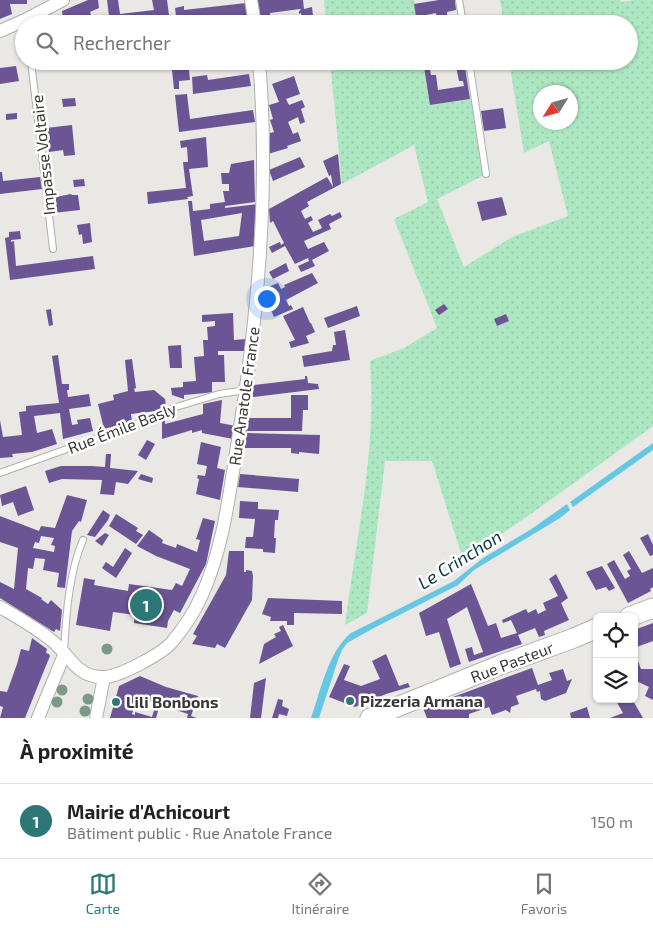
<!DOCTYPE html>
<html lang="fr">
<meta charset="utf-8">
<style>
body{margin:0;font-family:"Exo 2",sans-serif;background:#f6f6f6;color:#222}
.controls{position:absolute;right:15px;bottom:15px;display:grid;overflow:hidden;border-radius:8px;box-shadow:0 1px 4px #0004}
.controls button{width:45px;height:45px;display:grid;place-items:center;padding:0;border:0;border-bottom:1px solid #e0e0e0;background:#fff;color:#222;font:25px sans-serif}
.compass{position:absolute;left:533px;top:85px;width:45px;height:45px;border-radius:50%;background:#fff;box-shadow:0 1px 4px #0004;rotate:233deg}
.you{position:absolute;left:266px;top:298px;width:18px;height:18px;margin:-12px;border:4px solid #fff;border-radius:50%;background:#1a73e8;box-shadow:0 0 0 8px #1a73e833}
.badge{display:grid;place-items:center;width:32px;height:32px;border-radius:50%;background:#2d7777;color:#fff;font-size:16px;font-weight:700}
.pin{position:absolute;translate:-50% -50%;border:2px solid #fff;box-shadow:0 1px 5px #0006}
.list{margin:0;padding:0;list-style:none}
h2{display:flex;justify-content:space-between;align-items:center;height:65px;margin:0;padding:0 20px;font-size:21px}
h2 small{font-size:16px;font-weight:400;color:#767676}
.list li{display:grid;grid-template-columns:32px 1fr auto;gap:15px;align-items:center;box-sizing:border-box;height:75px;padding:0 20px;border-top:1px solid #e0e0e0}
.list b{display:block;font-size:19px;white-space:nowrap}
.list p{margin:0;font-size:16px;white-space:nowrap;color:#767676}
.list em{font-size:16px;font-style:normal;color:#767676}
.icon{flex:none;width:28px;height:28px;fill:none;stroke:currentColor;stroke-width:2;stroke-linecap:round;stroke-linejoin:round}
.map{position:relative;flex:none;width:653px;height:718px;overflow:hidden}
.search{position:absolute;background:#fff;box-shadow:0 1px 4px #0004;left:15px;right:15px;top:15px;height:55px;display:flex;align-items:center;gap:12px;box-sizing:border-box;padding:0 18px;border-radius:28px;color:#767676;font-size:19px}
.sheet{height:140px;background:#fff}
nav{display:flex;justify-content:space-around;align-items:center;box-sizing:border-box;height:70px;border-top:1px solid #e0e0e0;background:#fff;font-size:14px;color:#767676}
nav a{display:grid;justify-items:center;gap:2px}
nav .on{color:#2d7777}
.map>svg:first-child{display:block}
.grass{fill:url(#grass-dots);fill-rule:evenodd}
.water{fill:#65c7e4}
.building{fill:#6b5594;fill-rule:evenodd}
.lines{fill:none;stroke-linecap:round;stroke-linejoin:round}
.lane-casing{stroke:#b0afab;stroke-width:8}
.street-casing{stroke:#b0afab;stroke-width:14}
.secondary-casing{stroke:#b0afab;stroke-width:21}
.lane{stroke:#fff;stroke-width:6}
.street{stroke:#fff;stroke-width:12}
.secondary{stroke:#fff;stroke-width:19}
.tree{fill:#7b9986}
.poi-dot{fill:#2d7777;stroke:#fff;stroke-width:2}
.labels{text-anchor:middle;stroke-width:5;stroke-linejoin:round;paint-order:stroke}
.street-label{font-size:16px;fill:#383836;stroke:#fff}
.poi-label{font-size:16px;font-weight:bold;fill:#383836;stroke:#fff;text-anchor:start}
.water-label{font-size:18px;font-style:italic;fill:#083743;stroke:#fff}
</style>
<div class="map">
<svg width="653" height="718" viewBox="0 0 653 718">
<defs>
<pattern id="grass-dots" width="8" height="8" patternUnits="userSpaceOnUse" patternTransform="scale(1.25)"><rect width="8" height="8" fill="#ade7c2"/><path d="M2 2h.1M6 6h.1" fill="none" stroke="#96c7a7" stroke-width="1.8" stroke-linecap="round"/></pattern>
</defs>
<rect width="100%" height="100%" fill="#e9e8e4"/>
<g class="grass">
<polygon points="324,0 414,0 417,24 326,24"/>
<path d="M500 0H620L621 2 634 0H653V426L528 516 463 560 432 461H385L367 613 345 625C356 537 377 450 370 361L404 348 437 328 394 219 428 202 414 145 342 184 330 61H423L430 105 474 99 486 174 437 199 464 267 512 237 568 216 549 141 524 153 509 61H629V24H504ZM540 92H570V122H540Z"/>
</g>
<g class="water">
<polygon points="653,443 653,450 573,507 570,502"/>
<path d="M567 504 570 510 560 518 474 570 458 585 372 629 347 643 342 650 338 660 319 718H311C321 690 328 652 351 633L454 581 483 558 530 530Z"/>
</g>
<g class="building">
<polygon points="0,0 27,0 27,4 10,4 12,14 0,19"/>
<polygon points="88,0 98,0 99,8 90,12 91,15 85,17 84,15 74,19 74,24 64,24 62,11"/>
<polygon points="107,0 118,0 120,14 154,10 152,0 167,0 169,15 165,15 166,21 145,24 110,24"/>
<polygon points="257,0 303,0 304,9 312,7 314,24 303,24 301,13 299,14 299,11 301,10 300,9 270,13 271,24 260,24"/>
<polygon points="439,0 455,0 456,10 447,12 447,17 437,19 436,13 416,17 414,4"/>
<polygon points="246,3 250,24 234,24 233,19 199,24 177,24 175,8 184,6 184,10"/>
<polygon points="23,44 24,58 20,59 17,46"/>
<polygon points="36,61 61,61 61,62 36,66"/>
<polygon points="171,61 188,61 190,80 179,81 179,89 174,89"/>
<polygon points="423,61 434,61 429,63 431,75 436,75 438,90 464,86 463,81 459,81 456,66 440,69 439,61 464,61 470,99 430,105"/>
<polygon points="16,66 19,81 0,84 0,68"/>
<polygon points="249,74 251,86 193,94 192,77 207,75 208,80"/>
<polygon points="294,76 300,94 286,99 289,105 302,100 305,107 301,109 305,122 300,124 298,117 288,122 293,134 298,132 301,141 287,146 288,148 268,154 270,133 274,132 270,120 273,119 269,105 279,102 272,84"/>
<polygon points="187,94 190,119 253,110 255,122 179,132 175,95"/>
<polygon points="75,98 76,106 63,107 62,99"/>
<polygon points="503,108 506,128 484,131 481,111"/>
<polygon points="17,113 17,119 6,120 6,114"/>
<polygon points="72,125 75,155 64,156 63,150 49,152 46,128"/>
<polygon points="206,137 208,167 189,169 193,196 187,197 188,199 148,204 147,192 186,188 183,162 188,162 187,147 181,148 180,141"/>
<polygon points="338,154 341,184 307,202 309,206 301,211 305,219 311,216 313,220 308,223 313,232 322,228 318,220 330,214 332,216 340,212 342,217 329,224 331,229 304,241 308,249 324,242 329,251 312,260 315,266 301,272 298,266 309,261 308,258 295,264 285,246 272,253 269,247 280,242 281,245 284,243 273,221 270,223 269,209 327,177 333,187 331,175 329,176 323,161"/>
<polygon points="300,157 305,167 273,181 269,170"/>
<path d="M254 160 255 202 225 206V208L257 204 254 232 255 246 194 256 188 201H192L193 211 210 209V204L225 202 223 191H229V184H222L221 173H229L231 164ZM242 213 239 236 204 241 201 220Z"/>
<polygon points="0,172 2,172 3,181 40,177 42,189 0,194"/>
<polygon points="84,179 85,186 74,187 73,180"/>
<polygon points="71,194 72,195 78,195 80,210 53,213 51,198"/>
<polygon points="502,197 507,215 482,221 477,202"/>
<polygon points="90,223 92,242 83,244 82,234 79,235 77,225"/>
<polygon points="20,231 21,239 11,240 11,242 14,241 16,266 93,256 95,269 10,280 5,238 9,237 9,232"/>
<polygon points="286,263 289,271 273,279 269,272"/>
<polygon points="312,273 318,283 286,300 289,306 291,305 293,309 274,317 269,305 272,304 268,295 271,293 268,287 278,283 281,289 285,287 284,285"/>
<polygon points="444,304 448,309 439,315 435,310"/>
<polygon points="357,306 360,316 328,328 324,318"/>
<polygon points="303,307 310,323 311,323 315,332 306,336 309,343 291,348 289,342 295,340 283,316"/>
<polygon points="51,309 53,325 49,326 46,310"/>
<polygon points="233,313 234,340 246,339 245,351 218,351 218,355 224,355 225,382 212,382 212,392 206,393 184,395 184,399 172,395 171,388 183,387 183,382 196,381 194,357 204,356 203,340 208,340 207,327 215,326 215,321 202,322 202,315"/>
<polygon points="506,314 509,321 497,326 494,319"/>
<polygon points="345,330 350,360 304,367 302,356 332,351 333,345 336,345 334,332"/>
<polygon points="181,345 182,368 170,368 168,346"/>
<polygon points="58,355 62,384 69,384 69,390 67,390 68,397 89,394 91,406 69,409 72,425 78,424 77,420 90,418 93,431 63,439 60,413 34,416 37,433 52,429 57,444 32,452 12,454 13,457 0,458 0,420 3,437 22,435 19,412 26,411 26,406 59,403 52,356"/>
<polygon points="132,359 136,388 134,389 135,392 154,390 165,399 166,406 156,411 131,414 132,422 104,429 98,404 114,400 113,395 128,391 125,360"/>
<polygon points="305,376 307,376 308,383 318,384 319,389 253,397 253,385 305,379"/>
<polygon points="291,395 308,395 308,410 303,410 302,431 246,431 248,418 291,418"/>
<polygon points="222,400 220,423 236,426 233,439 202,433 202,430 192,433 192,430 162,439 162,421 165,420 165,424 203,414 203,404"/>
<polygon points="246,433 320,435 319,454 299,452 299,454 291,453 291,448 244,448"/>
<polygon points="147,440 155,444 146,460 138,455"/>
<polygon points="201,442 221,447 217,468 225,470 220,500 196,494 199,479 197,478 198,475 205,476 207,466 197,464"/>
<polygon points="106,454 111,454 110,468 138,471 128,484 116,482 114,495 100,494 102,480 62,479 49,483 45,471 61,466 91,466 105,467"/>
<polygon points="141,474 153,478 152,483 138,479"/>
<polygon points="240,474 299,479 298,492 238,487"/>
<polygon points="26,486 34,510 18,516 13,502 2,506 0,495"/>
<path d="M67 495 87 500 81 522 79 521 72 531 65 588 57 587 59 573 43 570 45 559 35 558 33 569 28 568 26 589 42 598 41 599 48 604 51 600 62 610 60 631 56 629 54 632 0 598V582L14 589 18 548 0 542V516L39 531 41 526 55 528ZM41 536 54 538 51 545 55 546 54 552 33 548 35 542 39 543Z"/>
<polygon points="240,501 258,502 258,509 279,510 278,520 275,520 274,538 276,538 275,553 263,552 263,549 245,548 246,537 253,537 255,519 239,518"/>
<polygon points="103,510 110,515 108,520 95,537 87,535"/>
<polygon points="116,514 138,528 136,531 143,535 136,544 109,526"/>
<polygon points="203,518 215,521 206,564 180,613 174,610 168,621 167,628 134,623 135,615 113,612 110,631 76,625 84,578 95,580 94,585 128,591 129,584 172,590 176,583 182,586 190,569 156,556 137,546 149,530 163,540 162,543 176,548 177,544 197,552 200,540 196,539"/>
<polygon points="105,533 109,535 102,546 95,541"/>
<polygon points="648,534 653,545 653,555 650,556 640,538"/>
<polygon points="125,548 132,553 116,578 102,568 106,562 113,567"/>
<polygon points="229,551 244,551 244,572 246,572 246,570 252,571 253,576 252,600 225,648 217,644 215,648 192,644 197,636 193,634 226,575"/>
<polygon points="629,551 642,573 653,568 653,587 650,589 651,591 628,603 607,564 614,560 625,579 630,576 627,571 631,569 623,555"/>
<polygon points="602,566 615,588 609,591 606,587 596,590 586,572"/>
<polygon points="556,574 568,598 561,603 569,620 544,631 545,635 539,637 535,628 518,635 522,644 469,662 465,649 472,647 474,655 483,652 467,607 447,619 461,664 450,668 439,632 426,636 419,613 471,584 488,626 496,623 501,638 517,633 511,620 503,623 502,620 526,609 528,613 536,609 538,614 546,610 543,603 558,596 549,579"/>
<polygon points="268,598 342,601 342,614 294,613 294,625 287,625 287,621 270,621 271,617 262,614"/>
<polygon points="653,623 653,641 634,648 634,630"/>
<polygon points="283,625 293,646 259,664 264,644 276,637 274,634 281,631 279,627"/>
<polygon points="32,638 47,649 46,653 49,654 50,656 45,668 25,718 0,718 3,707 0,706 0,691 7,692 17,664 21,649 29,651"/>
<polygon points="634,651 641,669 653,669 653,700 645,696 649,687 634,680"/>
<polygon points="386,654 399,686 408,683 410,687 386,694 355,707 329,697 344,664 350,666 344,680 361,686 380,679 372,661"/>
<polygon points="532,668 538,685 552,680 549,673 563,669 567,681 572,679 566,693 545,701 541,699 540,691 537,692 536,689 516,696 519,704 511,707 510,713 506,710 492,715 489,707 469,714 469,718 427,718 423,708"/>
<polygon points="140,676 166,687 198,696 191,716 197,718 187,718 188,714 137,697 132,714 135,715 135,712 152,717 155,707 158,711 156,718 110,718 119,686"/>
<polygon points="266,678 261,718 250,718 254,683"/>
<polygon points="278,699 283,700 282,706 289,709 287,716 279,714 278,718 272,718"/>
<polygon points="615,699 632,699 643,718 610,718 623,713"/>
<polygon points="587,707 590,718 571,718 570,713"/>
</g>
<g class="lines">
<g class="lane-casing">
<g id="lane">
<polyline points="459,0 463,24"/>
<polyline points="31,61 53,249"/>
<polyline points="469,61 486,174"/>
<polyline points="0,473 134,425 176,407 219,394 246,390"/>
<path d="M64 651C66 616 69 572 83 540"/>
</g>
</g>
<g class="street-casing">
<g id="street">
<polyline points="251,0 255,24"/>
<polyline points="0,31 25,20 63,0"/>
<path d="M0 607C17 617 35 627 51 640 69 653 76 679 105 677 120 676 162 654 172 642 183 629 195 611 202 595 223 548 229 497 237 446 258 320 270 189 259 61"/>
<polyline points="38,718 64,655"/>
<polyline points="96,718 104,677"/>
</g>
</g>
<g class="secondary-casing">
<g id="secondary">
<polyline points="629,617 653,608"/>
<polyline points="370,718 500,665 574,638 597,628"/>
</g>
</g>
<use href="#lane" class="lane"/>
<use href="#street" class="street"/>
<use href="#secondary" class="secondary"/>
</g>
<g class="tree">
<circle cx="107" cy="649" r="5.5"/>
<circle cx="62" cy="690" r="5.5"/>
<circle cx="88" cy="699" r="5.5"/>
<circle cx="57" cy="702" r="5.5"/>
<circle cx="85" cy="711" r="5.5"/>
</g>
<g class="poi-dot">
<circle cx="350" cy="701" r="5"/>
<circle cx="116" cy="702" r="5"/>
</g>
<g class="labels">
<g class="street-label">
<text transform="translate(43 155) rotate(-96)" y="6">Impasse Voltaire</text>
<text transform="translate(244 396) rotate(-82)" y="6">Rue Anatole France</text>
<text transform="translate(122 428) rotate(-21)" y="6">Rue Émile Basly</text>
<text transform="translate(512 662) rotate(-21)" y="6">Rue Pasteur</text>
</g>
<g class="poi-label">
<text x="360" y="707">Pizzeria Armana</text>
<text x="126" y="708">Lili Bonbons</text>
</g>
<g class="water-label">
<text transform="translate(460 560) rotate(-32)" y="6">Le Crinchon</text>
</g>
</g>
</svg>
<div class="controls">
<button><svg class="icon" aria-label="locate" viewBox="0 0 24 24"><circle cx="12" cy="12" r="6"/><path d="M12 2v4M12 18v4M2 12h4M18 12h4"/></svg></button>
<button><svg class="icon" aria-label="layers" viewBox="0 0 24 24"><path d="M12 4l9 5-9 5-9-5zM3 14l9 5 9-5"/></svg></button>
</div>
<svg class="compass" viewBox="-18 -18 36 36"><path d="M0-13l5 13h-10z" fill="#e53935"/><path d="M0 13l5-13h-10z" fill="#767676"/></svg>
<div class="you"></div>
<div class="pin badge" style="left:146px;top:605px">1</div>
<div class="search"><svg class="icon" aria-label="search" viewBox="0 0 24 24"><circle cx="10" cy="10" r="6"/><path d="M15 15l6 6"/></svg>Rechercher</div>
</div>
<section class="sheet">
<h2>À proximité<small></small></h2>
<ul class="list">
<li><span class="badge">1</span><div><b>Mairie d'Achicourt</b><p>Bâtiment public · Rue Anatole France</p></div><em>150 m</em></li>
</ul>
</section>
<nav>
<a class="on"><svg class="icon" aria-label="map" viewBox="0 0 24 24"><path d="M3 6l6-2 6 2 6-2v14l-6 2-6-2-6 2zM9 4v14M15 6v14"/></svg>Carte</a>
<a><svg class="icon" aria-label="directions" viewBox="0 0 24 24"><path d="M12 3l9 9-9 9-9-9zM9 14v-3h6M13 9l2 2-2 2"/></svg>Itinéraire</a>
<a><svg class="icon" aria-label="saved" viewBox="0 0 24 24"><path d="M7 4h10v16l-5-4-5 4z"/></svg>Favoris</a>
</nav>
